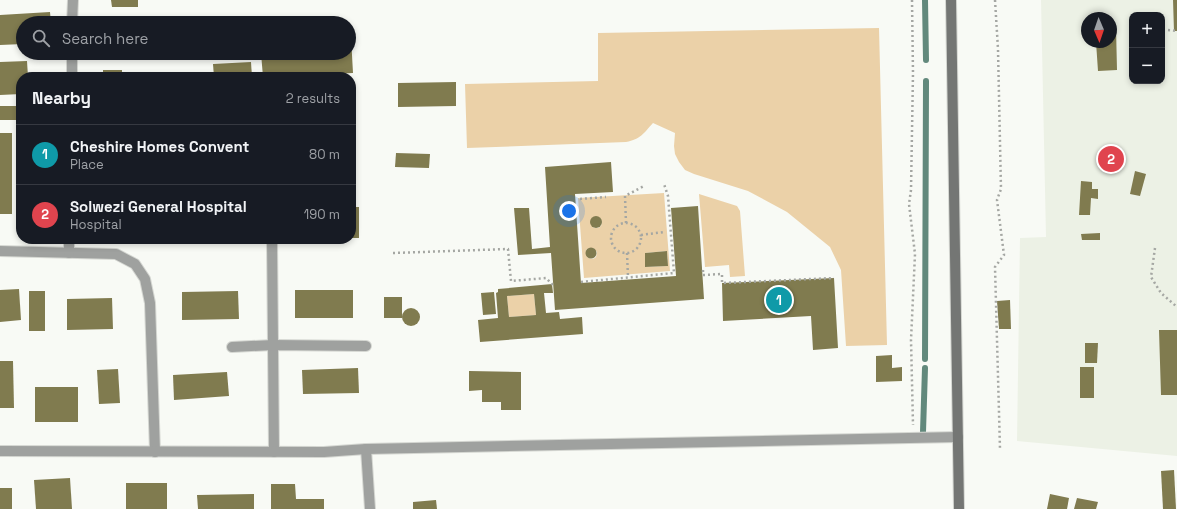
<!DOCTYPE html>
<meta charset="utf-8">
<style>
body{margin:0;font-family:"Space Grotesk",sans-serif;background:#20242c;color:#f1f3f6}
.controls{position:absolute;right:12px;top:12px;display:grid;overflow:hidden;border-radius:8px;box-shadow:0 2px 6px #0003}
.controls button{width:36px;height:36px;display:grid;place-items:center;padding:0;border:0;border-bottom:1px solid #363941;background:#171b24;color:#f1f3f6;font:20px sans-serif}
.compass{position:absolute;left:1081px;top:12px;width:36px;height:36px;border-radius:50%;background:#171b24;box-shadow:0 2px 6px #0003;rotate:178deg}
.you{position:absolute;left:569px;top:211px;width:14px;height:14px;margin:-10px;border:3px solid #fff;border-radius:50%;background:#1a73e8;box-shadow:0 0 0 6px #1a73e833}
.badge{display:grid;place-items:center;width:26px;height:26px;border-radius:50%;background:#d291aa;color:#fff;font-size:13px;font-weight:700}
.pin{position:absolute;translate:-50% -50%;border:2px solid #fff;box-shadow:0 1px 4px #0006}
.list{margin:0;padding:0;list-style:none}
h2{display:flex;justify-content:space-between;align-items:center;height:52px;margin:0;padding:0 16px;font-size:17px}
h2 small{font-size:13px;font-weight:400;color:#9ea1a6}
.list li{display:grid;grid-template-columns:26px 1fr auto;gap:12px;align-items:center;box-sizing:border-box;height:60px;padding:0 16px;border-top:1px solid #363941}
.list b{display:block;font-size:15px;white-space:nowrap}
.list p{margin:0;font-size:13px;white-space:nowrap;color:#9ea1a6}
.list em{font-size:13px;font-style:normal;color:#9ea1a6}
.icon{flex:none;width:22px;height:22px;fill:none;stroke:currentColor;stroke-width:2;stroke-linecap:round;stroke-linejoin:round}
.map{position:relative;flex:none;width:1177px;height:509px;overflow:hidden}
.search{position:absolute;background:#171b24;box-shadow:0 2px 6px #0003;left:16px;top:16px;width:340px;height:44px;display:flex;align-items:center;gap:10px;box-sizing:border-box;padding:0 14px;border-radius:22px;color:#9ea1a6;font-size:15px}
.panel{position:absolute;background:#171b24;box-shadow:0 2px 6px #0003;left:16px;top:72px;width:340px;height:172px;border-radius:16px}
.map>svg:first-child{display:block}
.built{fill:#ecf1e5;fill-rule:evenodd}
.green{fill:#ebd1a8;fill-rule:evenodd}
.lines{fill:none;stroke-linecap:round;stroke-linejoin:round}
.stream{stroke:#62897c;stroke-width:6}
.building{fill:#807b4f;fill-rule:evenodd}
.minor-casing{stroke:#d5d7d2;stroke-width:12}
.secondary-casing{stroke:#d5d7d2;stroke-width:12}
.path{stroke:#a5a7a3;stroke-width:2.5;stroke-dasharray:2 3;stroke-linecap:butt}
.minor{stroke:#9fa19f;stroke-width:10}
.secondary{stroke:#747674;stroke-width:10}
</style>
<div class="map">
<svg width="1177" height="509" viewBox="0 0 1177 509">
<rect width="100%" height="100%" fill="#f8faf5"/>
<path class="built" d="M1041 0H1177V456L1017 441 1020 238 1046 237ZM1132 15H1162V81H1132ZM1087 18H1111V42H1087Z"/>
<g class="green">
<path d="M879 28 887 345 846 346 841 270 830 247 787 212 748 191 694 174 685 170 679 162 675 154 674 146 675 133 653 123C643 134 641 139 626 142L467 148 465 84 598 81V33Z"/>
<path d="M664 193 670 271 584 278 578 198ZM595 217 600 218 602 222 601 226 598 228H594L591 224 592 219ZM589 248H593L597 252 596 257 593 259 588 258 586 254V250ZM667 251 668 266 646 267 645 253Z"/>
<polygon points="699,194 737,206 740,211 745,276 730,277 729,265 705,267"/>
<polygon points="534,294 536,315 509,317 507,296"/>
</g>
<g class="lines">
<g class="stream">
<polyline points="925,0 926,60"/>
<polyline points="925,359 926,81"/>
<polyline points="923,432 925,368"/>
</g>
</g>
<g class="building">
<polygon points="111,0 138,0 138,7 112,7"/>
<polygon points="1173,0 1177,0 1177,31 1174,31"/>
<polygon points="50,12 51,23 23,23 23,44 0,45 0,15"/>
<polygon points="1111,27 1116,27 1117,70 1098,71 1096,42 1111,42"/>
<polygon points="349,37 351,37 353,73 263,77 261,53 349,53"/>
<polygon points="27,61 28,77 21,77 21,94 0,95 0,62"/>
<polygon points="251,62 252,77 214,77 213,64"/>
<rect x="103" y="70" width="19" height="7"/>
<polygon points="456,82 456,106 398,107 398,83"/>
<rect x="0" y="106" width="21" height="14"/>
<rect x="0" y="133" width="12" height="81"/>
<polygon points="396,153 430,154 429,168 395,167"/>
<polygon points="611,162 613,192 575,194 581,283 676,276 671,208 698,206 704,299 555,310 551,253 518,255 514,208 529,208 532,249 550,247 545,167"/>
<polygon points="1135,171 1146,174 1140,196 1130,194"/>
<polygon points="1081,181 1092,182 1092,189 1098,189 1098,199 1091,198 1090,215 1079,215"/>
<rect x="351" y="207" width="8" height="31"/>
<circle cx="596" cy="222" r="6"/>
<polygon points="1100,233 1100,240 1082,240 1081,234"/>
<circle cx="591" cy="253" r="5.5"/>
<polygon points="667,251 668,266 645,267 645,253"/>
<polygon points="834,278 838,348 813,350 811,316 723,321 722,283"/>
<path d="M552 284 553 293H544L546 313 559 312 560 319 582 317 583 334 480 342 478 320 498 318 496 293 498 292V289ZM534 294 536 315 509 317 507 296Z"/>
<polygon points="19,289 21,320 0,322 0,290"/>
<rect x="295" y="290" width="58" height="28"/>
<rect x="29" y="291" width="16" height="40"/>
<polygon points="238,291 239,319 182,320 182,292"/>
<polygon points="494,292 496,314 483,315 481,293"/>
<rect x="384" y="297" width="18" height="21"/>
<polygon points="112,298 113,329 67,330 67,299"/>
<polygon points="1010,300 1011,329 999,329 997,301"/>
<circle cx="411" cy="317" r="9"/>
<polygon points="1159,330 1177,330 1177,395 1161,395"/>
<polygon points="1085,343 1098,343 1097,363 1085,363"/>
<polygon points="892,355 892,368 902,367 902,381 876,382 876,356"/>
<polygon points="0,361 13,361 14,408 0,408"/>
<rect x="1080" y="367" width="14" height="31"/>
<polygon points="358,368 359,393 303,394 302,370"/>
<polygon points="118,369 120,403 99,404 97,370"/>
<polygon points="469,371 521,372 521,410 501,410 501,402 482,402 482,390 469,391"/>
<polygon points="227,372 229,396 174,400 173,375"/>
<rect x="35" y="387" width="43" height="35"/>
<polygon points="1174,470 1176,509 1163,509 1161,471"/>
<polygon points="70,478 72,509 36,509 34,480"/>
<rect x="126" y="483" width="41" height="26"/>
<polygon points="271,484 295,484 296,499 324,499 324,509 271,509"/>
<rect x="0" y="488" width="12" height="21"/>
<polygon points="254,494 254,509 198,509 197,495"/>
<polygon points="1050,494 1069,498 1067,509 1047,509"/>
<polygon points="1077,498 1098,502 1096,509 1074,509"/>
<polygon points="436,500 437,509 413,509 413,502"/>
</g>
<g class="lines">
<g class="minor-casing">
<g id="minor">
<polyline points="72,23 73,0"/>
<polyline points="72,77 72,53"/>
<polyline points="272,239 274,452"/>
<polyline points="0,251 116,254 135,264 145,279 150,303 155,452"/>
<polyline points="69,253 69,239"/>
<polyline points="232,347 273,345 366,346"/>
<polyline points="366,449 370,509"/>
<polyline points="0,451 324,452 366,449 958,437"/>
</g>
</g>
<g class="secondary-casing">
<polyline id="secondary" points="951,0 959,509"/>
</g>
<g class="path">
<polyline points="912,0 913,73 911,190 909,204 915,254 911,340 913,425"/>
<polyline points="995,0 998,49 1001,189 997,200 1004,255 995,267 1000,449"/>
<polyline points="1168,30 1177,31"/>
<polyline points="580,199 606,197"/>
<circle cx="626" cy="238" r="15"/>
<polyline points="626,223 625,196 644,186"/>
<polyline points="641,235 664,232"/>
<polyline points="1155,248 1151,277 1161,293 1177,307"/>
<polyline points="393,253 508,249 511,281 546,278 553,285"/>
<polyline points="627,253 628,277"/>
<polyline points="703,270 703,275 722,274 722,283 834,278"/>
<polyline points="581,282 674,273 668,196 664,184"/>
</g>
<use href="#minor" class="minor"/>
<use href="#secondary" class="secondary"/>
</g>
</svg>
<div class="controls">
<button>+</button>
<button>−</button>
</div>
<svg class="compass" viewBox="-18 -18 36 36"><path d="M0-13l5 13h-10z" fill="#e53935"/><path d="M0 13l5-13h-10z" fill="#9ea1a6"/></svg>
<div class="you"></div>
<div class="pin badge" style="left:779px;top:300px;background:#0f9aa8">1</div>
<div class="pin badge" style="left:1111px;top:159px;background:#e0444e">2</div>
<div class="search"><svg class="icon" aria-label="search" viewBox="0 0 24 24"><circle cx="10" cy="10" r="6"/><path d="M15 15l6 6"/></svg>Search here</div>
<section class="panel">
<h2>Nearby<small>2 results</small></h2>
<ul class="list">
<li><span class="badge" style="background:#0f9aa8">1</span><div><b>Cheshire Homes Convent</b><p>Place</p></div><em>80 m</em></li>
<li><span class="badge" style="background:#e0444e">2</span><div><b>Solwezi General Hospital</b><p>Hospital</p></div><em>190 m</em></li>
</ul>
</section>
</div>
